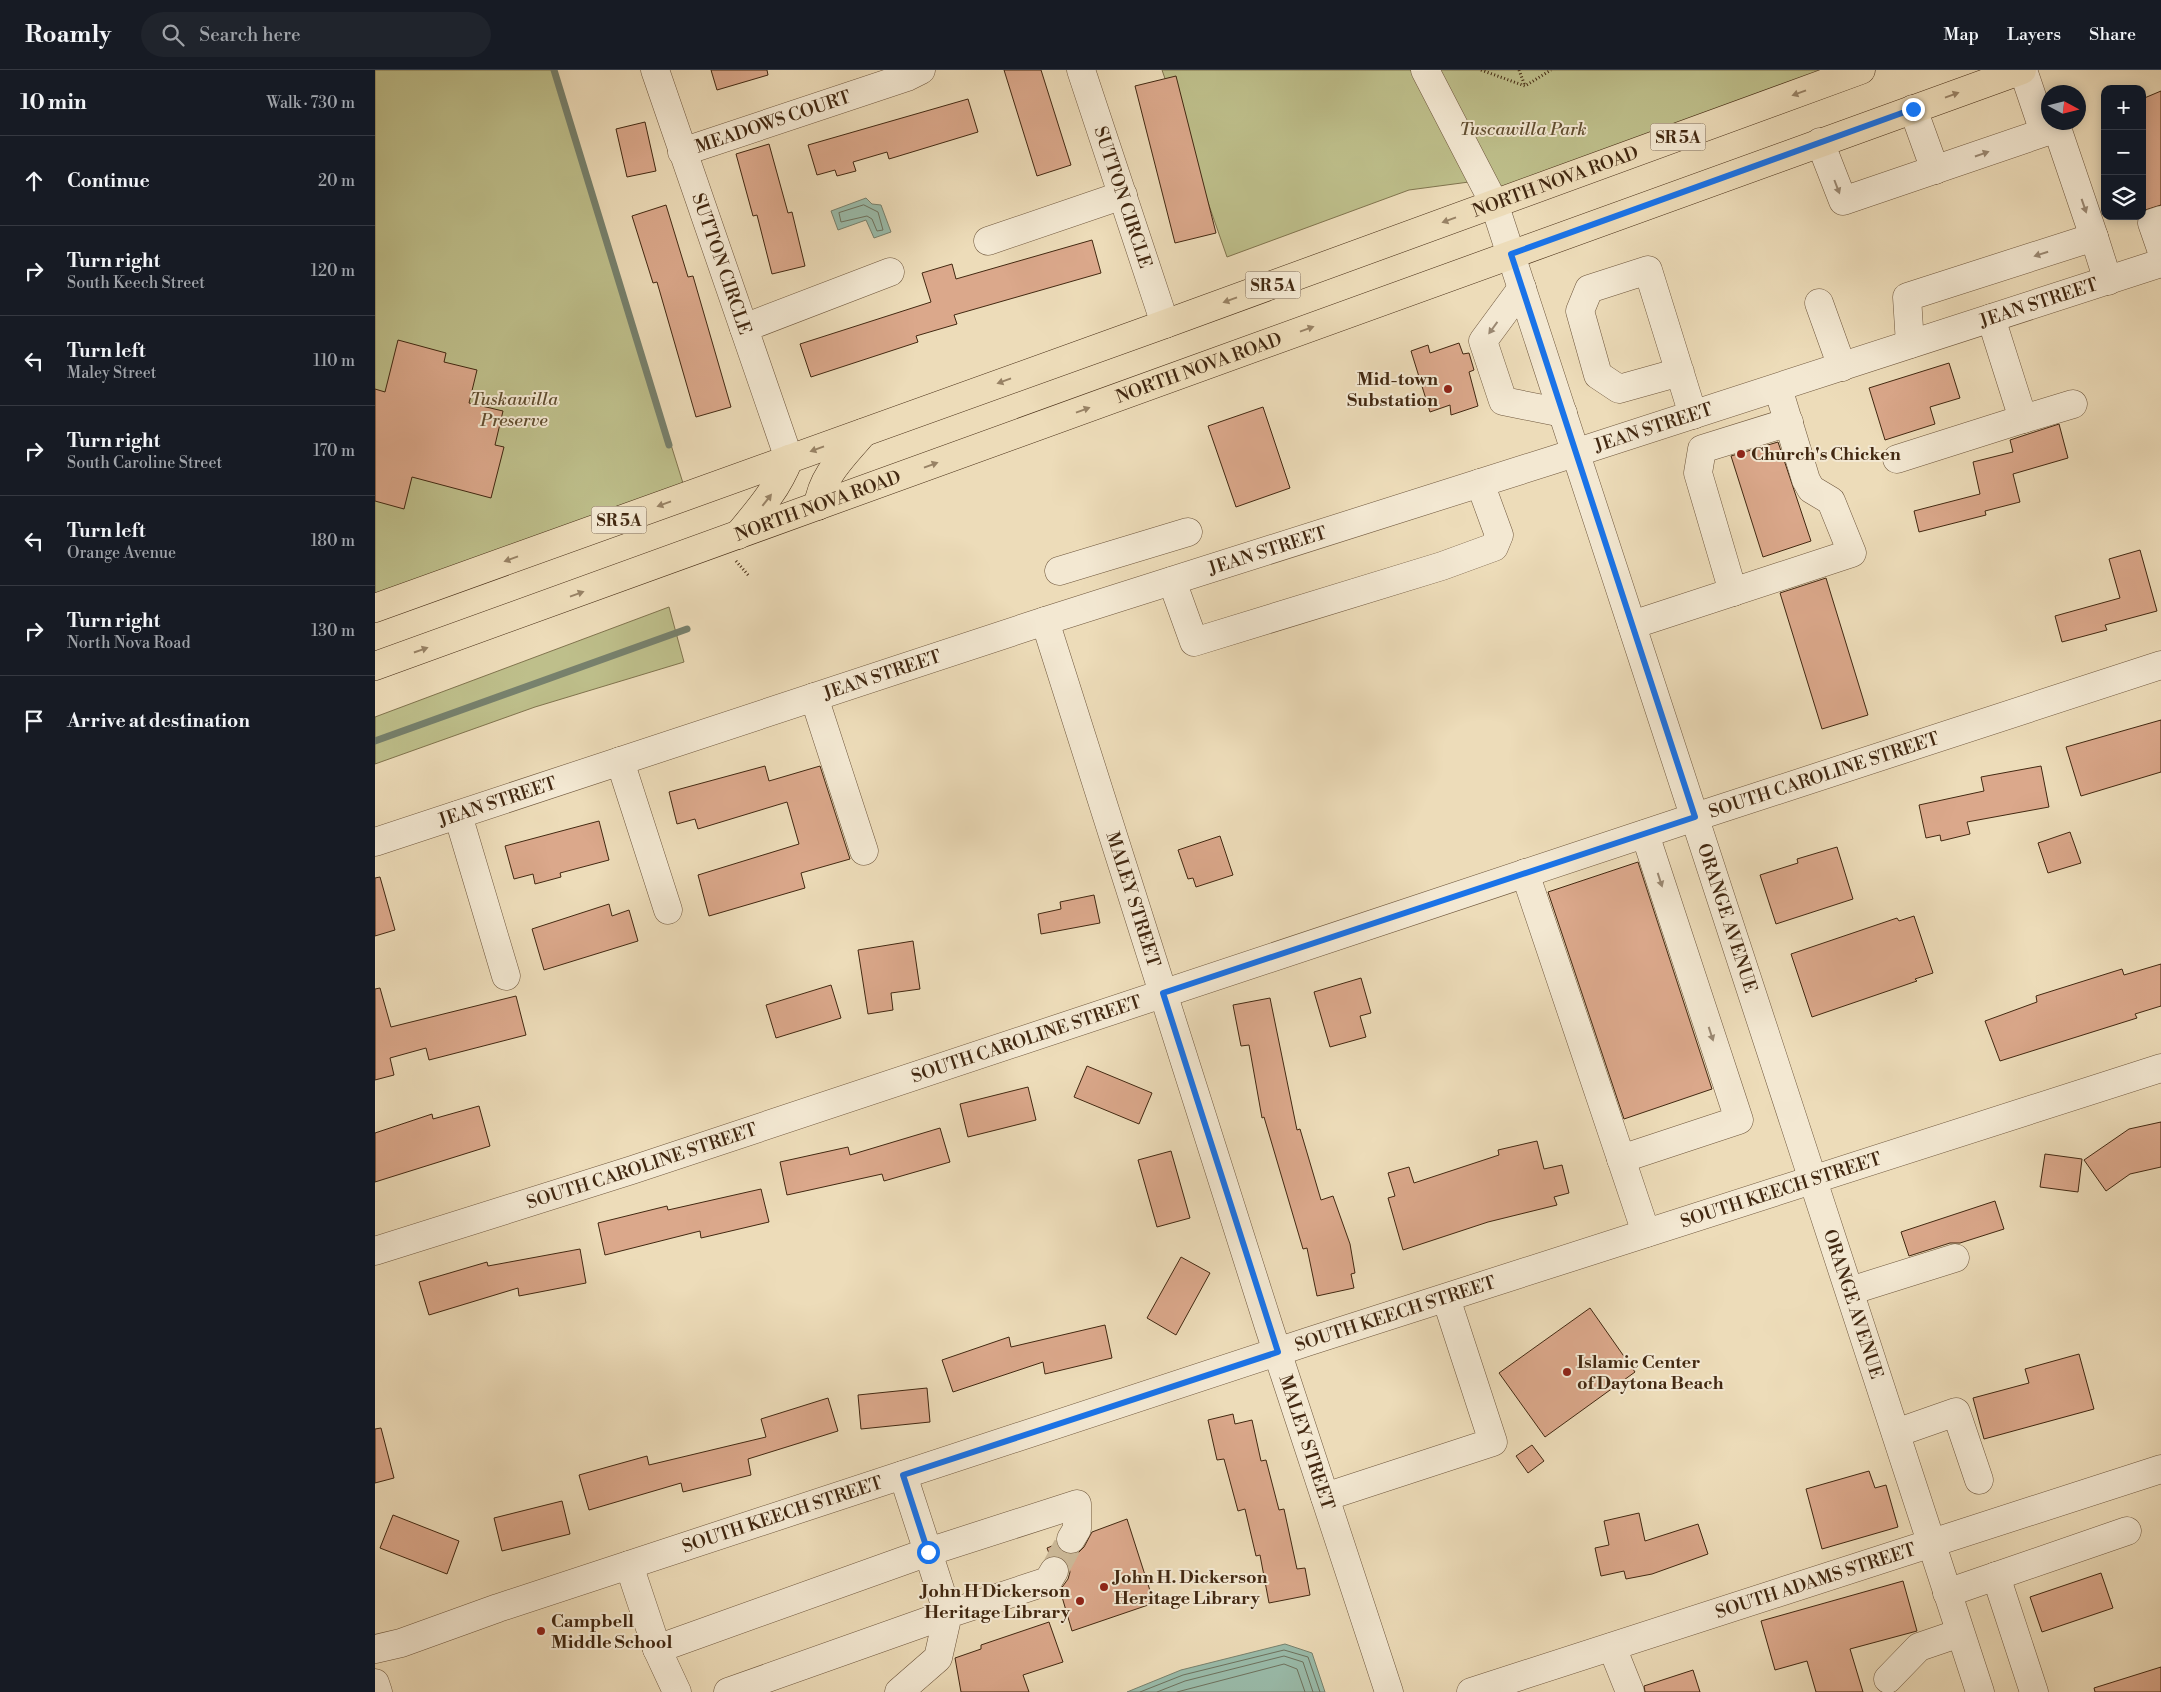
<!DOCTYPE html>
<meta charset="utf-8">
<style>
body{margin:0;font-family:"Libre Bodoni",serif;background:#20242c;color:#f1f3f6}
.controls{position:absolute;right:15px;top:15px;display:grid;overflow:hidden;border-radius:10px;box-shadow:0 2px 12px #0003}
.controls button{width:45px;height:45px;display:grid;place-items:center;padding:0;border:0;border-bottom:1px solid #363941;background:#171b24;color:#f1f3f6;font:25px sans-serif}
.compass{position:absolute;left:1666px;top:15px;width:45px;height:45px;border-radius:50%;background:#171b24;box-shadow:0 2px 12px #0003;rotate:97deg}
.stop{position:absolute;width:15px;height:15px;margin:-11px;border:4px solid #1a73e8;border-radius:50%;background:#fff}
.stop.end{background:#1a73e8;border-color:#fff;box-shadow:0 1px 5px #0008}
.list{margin:0;padding:0;list-style:none}
h2{display:flex;justify-content:space-between;align-items:center;height:65px;margin:0;padding:0 20px;font-size:21px}
h2 small{font-size:16px;font-weight:400;color:#9ea1a6}
.list li{display:grid;grid-template-columns:32px 1fr auto;gap:15px;align-items:center;box-sizing:border-box;height:90px;padding:0 20px;border-top:1px solid #363941}
.list b{display:block;font-size:19px;white-space:nowrap}
.list p{margin:0;font-size:16px;white-space:nowrap;color:#9ea1a6}
.list em{font-size:16px;font-style:normal;color:#9ea1a6}
.icon{flex:none;width:28px;height:28px;fill:none;stroke:currentColor;stroke-width:2;stroke-linecap:round;stroke-linejoin:round}
.map{position:relative;flex:none;width:1786px;height:1622px;overflow:hidden}
header{display:flex;align-items:center;gap:30px;box-sizing:border-box;height:70px;padding:0 25px;background:#171b24;border-bottom:1px solid #363941}
header strong{font-size:24px}
nav{display:flex;gap:28px;margin-inline-start:auto;font-size:18px}
.search{width:350px;height:45px;background:#20242c;display:flex;align-items:center;gap:12px;box-sizing:border-box;padding:0 18px;border-radius:28px;color:#9ea1a6;font-size:19px}
main{display:flex}
aside{flex:1;background:#171b24}
.map>svg:first-child{display:block}
.green{fill:#bebf8b;stroke:#80744e}
.water{fill:#9abcab;stroke:#77816d}
.lines{fill:none;stroke-linecap:round;stroke-linejoin:round}
.shore{stroke:#6e725e;stroke-width:1}
.stream{stroke:#77816d;stroke-width:7}
.building{fill:#dba88b;stroke:#422811}
.minor-tunnel{stroke:#cbb897;stroke-width:28;stroke-dasharray:28 14;stroke-linecap:butt}
.minor-casing{stroke:#6d553b;stroke-width:29}
.major-casing{stroke:#422811;stroke-width:29}
.path{stroke:#422811;stroke-width:3;stroke-dasharray:1 2.5;stroke-linecap:butt}
.minor{stroke:#f3e8d2;stroke-width:28}
.major{stroke:#eddcb9;stroke-width:28}
.oneway{fill:#988265}
.oneway2{fill:#9a8872}
.route{stroke:#1a73e8;stroke-width:6}
.poi-dot{fill:#8f2418;stroke:#f3e8d2;stroke-width:2}
.labels{text-anchor:middle;stroke-width:4;stroke-linejoin:round;paint-order:stroke}
.shield{fill:#f3e8d2;stroke:#77624b;stroke-width:1}
.shield-label{font-size:16px;font-weight:bold;fill:#422811}
.street-label{font-size:18px;fill:#422811;stroke:#f3e8d2}
.park-label{font-size:18px;font-style:italic;fill:#614e30;stroke:#f3e8d2}
.poi-label{font-size:18px;font-weight:bold;fill:#422811;stroke:#f3e8d2;text-anchor:start}
</style>
<header>
<strong>Roamly</strong>
<div class="search"><svg class="icon" aria-label="search" viewBox="0 0 24 24"><circle cx="10" cy="10" r="6"/><path d="M15 15l6 6"/></svg>Search here</div>
<nav><a>Map</a><a>Layers</a><a>Share</a></nav>
</header>
<main>
<aside>
<h2>10 min<small>Walk · 730 m</small></h2>
<ul class="list">
<li><svg class="icon" aria-label="ahead" viewBox="0 0 24 24"><path d="M12 20V5M6 11l6-6 6 6"/></svg><div><b>Continue</b></div><em>20 m</em></li>
<li><svg class="icon" aria-label="right" viewBox="0 0 24 24"><path d="M7 20v-9h11M14 6l5 5-5 5"/></svg><div><b>Turn right</b><p>South Keech Street</p></div><em>120 m</em></li>
<li><svg class="icon" aria-label="left" viewBox="0 0 24 24"><path d="M17 20v-9H6M10 6l-5 5 5 5"/></svg><div><b>Turn left</b><p>Maley Street</p></div><em>110 m</em></li>
<li><svg class="icon" aria-label="right" viewBox="0 0 24 24"><path d="M7 20v-9h11M14 6l5 5-5 5"/></svg><div><b>Turn right</b><p>South Caroline Street</p></div><em>170 m</em></li>
<li><svg class="icon" aria-label="left" viewBox="0 0 24 24"><path d="M17 20v-9H6M10 6l-5 5 5 5"/></svg><div><b>Turn left</b><p>Orange Avenue</p></div><em>180 m</em></li>
<li><svg class="icon" aria-label="right" viewBox="0 0 24 24"><path d="M7 20v-9h11M14 6l5 5-5 5"/></svg><div><b>Turn right</b><p>North Nova Road</p></div><em>130 m</em></li>
<li><svg class="icon" aria-label="arrive" viewBox="0 0 24 24"><path d="M6 21V4h12l-3 4 3 4H6"/></svg><div><b>Arrive at destination</b></div></li>
</ul>
</aside>
<div class="map">
<svg width="1786" height="1622" viewBox="0 0 1786 1622">
<rect width="100%" height="100%" fill="#eddcb9"/>
<filter id="stains"><feTurbulence type="fractalNoise" baseFrequency=".004" numOctaves="4"/><feColorMatrix values="0 0 0 0 .2 0 0 0 0 .09 0 0 0 0 .02 0 0 0 .5 -.17"/></filter>
<radialGradient id="worn" r=".72"><stop offset=".6" stop-color="#630" stop-opacity="0"/><stop offset="1" stop-color="#630" stop-opacity=".3"/></radialGradient>
<g class="green">
<polygon points="0,0 179,0 312,426 0,538"/>
<polygon points="787,0 1036,0 1094,112 1034,120 852,187"/>
<polygon points="1050,0 1486,0 1119,133"/>
<polygon points="294,537 309,592 160,637 0,694 0,647"/>
</g>
<g class="water">
<polygon points="491,128 497,134 506,135 516,162 499,168 491,150 463,160 456,141"/>
<polygon points="910,1574 937,1583 950,1622 752,1622 806,1600"/>
</g>
<g class="lines">
<g class="shore">
<polygon points="489,135 503,142 508,160 502,161 497,149 492,146 466,152 464,143"/>
<polyline points="765,1622 808,1605 909,1580 933,1587 945,1622"/>
<polyline points="782,1622 810,1611 909,1586 928,1592 938,1622"/>
<polyline points="802,1622 909,1594 922,1599 930,1622"/>
</g>
<g class="stream">
<polyline points="179,0 294,375"/>
<polyline points="0,671 312,559"/>
</g>
</g>
<g class="building">
<polygon points="336,0 392,0 393,5 342,20"/>
<polygon points="629,0 666,0 696,95 662,106"/>
<polygon points="801,6 841,163 800,173 760,16"/>
<polygon points="1786,21 1786,135 1767,141 1767,29"/>
<polygon points="593,29 603,62 514,89 512,82 478,92 481,101 462,106 460,100 442,105 433,75"/>
<polygon points="270,52 281,101 252,107 241,59"/>
<polygon points="394,74 413,143 417,142 430,196 397,204 382,145 378,146 361,84"/>
<polygon points="291,135 313,207 318,206 356,337 321,347 282,212 278,213 257,146"/>
<polygon points="717,170 726,203 579,245 582,254 541,266 543,272 436,307 425,274 556,232 547,203 577,194 581,209"/>
<polygon points="23,270 71,283 69,292 102,300 94,333 128,341 120,375 129,377 116,428 37,407 29,439 0,431 0,319 10,322"/>
<polygon points="1084,273 1088,284 1094,283 1099,300 1094,302 1103,336 1076,345 1075,335 1055,342 1036,281 1053,275 1055,283"/>
<polygon points="1574,293 1585,328 1555,337 1560,354 1510,370 1494,318"/>
<polygon points="888,337 915,418 861,437 833,356"/>
<polygon points="1684,354 1693,388 1638,404 1645,432 1610,441 1611,445 1544,462 1539,441 1605,424 1598,392 1638,382 1635,370"/>
<polygon points="1403,372 1436,471 1388,487 1356,386"/>
<polygon points="1765,480 1782,541 1730,555 1732,560 1687,572 1680,546 1745,528 1734,489"/>
<polygon points="1451,508 1493,645 1447,659 1405,523"/>
<polygon points="1786,650 1786,702 1706,726 1691,677"/>
<polygon points="390,696 394,711 445,696 475,789 426,803 430,818 334,846 323,805 424,774 412,732 323,759 320,749 302,754 294,722"/>
<polygon points="1666,696 1674,737 1592,752 1595,764 1566,771 1565,765 1551,768 1544,735 1609,721 1606,707"/>
<polygon points="224,751 234,790 185,803 186,807 160,814 158,804 139,809 130,776"/>
<polygon points="1695,762 1706,793 1673,803 1663,773"/>
<polygon points="845,766 858,805 821,817 818,808 813,809 803,780"/>
<polygon points="1462,777 1478,829 1401,854 1385,805 1423,793 1422,789"/>
<polygon points="1263,792 1337,1019 1249,1049 1173,822"/>
<polygon points="5,807 20,860 0,866 0,808"/>
<polygon points="719,825 725,853 666,864 663,844 686,839 685,832"/>
<polygon points="234,834 237,846 254,840 263,871 169,900 157,859"/>
<polygon points="1539,846 1558,903 1540,909 1542,911 1437,947 1416,884 1522,848 1524,851"/>
<polygon points="538,871 545,919 516,923 518,940 493,944 483,880"/>
<polygon points="1786,894 1786,936 1760,944 1762,948 1625,991 1610,951 1662,932 1661,926 1747,899 1749,905"/>
<polygon points="986,908 996,943 985,946 991,967 955,977 939,922"/>
<polygon points="456,915 466,948 401,968 391,935"/>
<polygon points="5,918 16,957 141,926 151,965 54,990 51,978 15,988 19,1005 0,1010 0,919"/>
<polygon points="895,928 922,1060 925,1059 946,1130 958,1126 975,1174 980,1203 976,1204 979,1218 942,1226 932,1178 928,1179 889,1047 887,1048 874,975 866,976 858,935"/>
<polygon points="712,996 777,1023 764,1054 699,1027"/>
<polygon points="653,1017 661,1050 593,1067 585,1034"/>
<polygon points="104,1036 115,1076 0,1112 0,1063 57,1044 58,1049"/>
<polygon points="1786,1052 1786,1097 1755,1104 1731,1121 1709,1090 1754,1059"/>
<polygon points="565,1058 575,1092 509,1111 507,1104 412,1125 405,1092 473,1077 475,1085"/>
<polygon points="1162,1071 1169,1099 1187,1095 1194,1123 1179,1127 1182,1135 1113,1152 1028,1180 1013,1128 1020,1126 1013,1103 1034,1097 1039,1113 1124,1085 1123,1080"/>
<polygon points="796,1081 815,1148 782,1157 763,1090"/>
<polygon points="1670,1084 1707,1089 1703,1122 1665,1117"/>
<polygon points="386,1119 394,1152 326,1168 325,1161 230,1185 223,1153 292,1136 293,1140"/>
<polygon points="1620,1131 1629,1159 1585,1173 1575,1173 1534,1186 1526,1162"/>
<polygon points="205,1179 211,1213 144,1226 143,1218 54,1245 44,1212 112,1192 113,1196"/>
<polygon points="806,1187 835,1203 801,1265 772,1248"/>
<polygon points="1215,1238 1260,1302 1170,1367 1124,1303"/>
<polygon points="730,1255 737,1288 670,1304 668,1292 578,1322 567,1290 634,1267 636,1277"/>
<polygon points="1704,1284 1719,1339 1609,1369 1598,1328 1654,1313 1650,1299"/>
<polygon points="552,1318 555,1352 486,1359 483,1325"/>
<polygon points="453,1328 463,1361 373,1389 376,1405 308,1422 306,1413 214,1440 204,1405 272,1386 274,1395 391,1367 386,1349"/>
<polygon points="858,1344 860,1354 877,1350 886,1391 891,1390 904,1440 909,1439 922,1499 930,1498 935,1525 894,1533 885,1485 881,1486 870,1439 863,1441 849,1389 842,1390 833,1350"/>
<polygon points="6,1358 19,1408 0,1413 0,1359"/>
<polygon points="1157,1375 1169,1391 1153,1403 1141,1386"/>
<polygon points="1494,1401 1500,1418 1511,1415 1523,1457 1447,1479 1431,1419"/>
<polygon points="187,1431 195,1464 127,1481 119,1448"/>
<polygon points="1264,1443 1270,1471 1323,1454 1333,1484 1277,1504 1251,1509 1249,1501 1226,1506 1220,1478 1234,1475 1229,1451"/>
<polygon points="18,1445 84,1471 72,1504 5,1478"/>
<polygon points="752,1449 779,1533 697,1561 685,1520 693,1509 695,1502 693,1494 687,1487 675,1486 672,1478 682,1474 688,1483 695,1485 703,1483 709,1477 717,1462"/>
<polygon points="1726,1503 1738,1538 1667,1562 1655,1527"/>
<polygon points="1528,1511 1542,1561 1475,1579 1488,1622 1441,1622 1432,1591 1400,1600 1386,1551"/>
<polygon points="674,1552 688,1592 648,1605 654,1622 586,1622 580,1588 606,1579 606,1575"/>
<polygon points="1786,1597 1786,1622 1720,1622 1719,1618"/>
<polygon points="1318,1600 1325,1622 1270,1622 1269,1616"/>
</g>
<g class="lines">
<polyline class="minor-tunnel" points="679,1501 696,1469"/>
<g class="minor-casing">
<g id="minor">
<path id="s1" d="M280 0 414 389"/>
<path id="s2" d="M706 0 790 254"/>
<path id="s3" d="M1050 0 1119 133 1605 1622"/>
<polyline points="1648,0 1669,62"/>
<polyline points="1538,39 1560,100"/>
<polyline points="1445,72 1468,131 1682,58 1719,167"/>
<path id="s4" d="M307 82 532 7 546 0"/>
<polyline points="1786,150 1777,153 1786,179"/>
<polyline points="613,171 748,125"/>
<polyline points="1147,218 1108,271 1128,331 1188,343"/>
<polyline points="1444,233 1467,297"/>
<polyline points="369,258 515,202"/>
<polyline points="1535,274 1532,227 1719,167 1733,211"/>
<polyline points="1305,302 1244,319 1223,305 1205,241 1214,219 1273,200 1318,345"/>
<polyline points="1648,349 1698,334"/>
<polyline points="1522,389 1648,349 1616,248"/>
<polyline points="684,501 813,462"/>
<polyline points="797,511 819,572 1067,496 1119,477 1124,465 1105,413"/>
<polyline points="1358,522 1323,403 1327,379 1414,352"/>
<path id="s5" d="M670 551 894 1257 1014 1622"/>
<polyline points="1257,555 1477,483 1456,431 1436,419 1431,410 1403,318"/>
<polyline points="439,627 489,781"/>
<polyline points="245,691 293,840"/>
<polyline points="83,745 131,906"/>
<path id="s6" d="M0 772 670 551 1181 389 1786 193"/>
<polyline points="1150,803 1271,1163"/>
<polyline points="1246,1089 1364,1050 1270,764"/>
<path id="s7" d="M0 1181 257 1100 1320 747 1786 595"/>
<polyline points="1475,1221 1580,1188"/>
<polyline points="1521,1363 1581,1342 1604,1410"/>
<polyline points="950,1427 1118,1372 1071,1228"/>
<polyline points="254,1495 282,1579 553,1482 528,1405"/>
<polyline points="1621,1506 1659,1622"/>
<polyline points="1572,1523 1752,1461"/>
<polyline points="1237,1577 1255,1622"/>
<path id="s8" d="M0 1579 26 1573 123 1538 932 1272 1786 998"/>
<polyline points="282,1579 302,1622"/>
<polyline points="1513,1609 1544,1577 1585,1563"/>
<polyline points="0,1613 3,1622"/>
<polyline points="353,1622 573,1544 553,1482 702,1434 702,1459 696,1469"/>
<polyline points="524,1622 563,1588 573,1544 673,1511 679,1501"/>
<path id="s9" d="M1096 1622 1786 1399"/>
</g>
</g>
<g class="major-casing">
<g id="major">
<path d="M443 436C447 405 469 386 488 363"/>
<path d="M363 465C383 441 403 418 414 389"/>
<path id="s10" d="M0 538 790 254 1486 0"/>
<path id="s11" d="M0 596 1647 0"/>
</g>
</g>
<g class="path">
<polyline points="1106,0 1150,16 1176,0"/>
<polyline points="1144,0 1150,16"/>
<polyline points="361,491 374,506"/>
</g>
<use href="#minor" class="minor"/>
<use href="#major" class="major"/>
</g>
<defs><path id="oneway-solid" d="M-6-.8H1V-3.2L6.5 0L1 3.2V.8H-6Z" transform="scale(1.25)"/></defs>
<g class="oneway">
<use href="#oneway-solid" transform="translate(1424 23) rotate(160)"/>
<use href="#oneway-solid" transform="translate(1577 25) rotate(-20)"/>
<use href="#oneway-solid" transform="translate(1074 150) rotate(160)"/>
<use href="#oneway-solid" transform="translate(855 230) rotate(160)"/>
<use href="#oneway-solid" transform="translate(932 259) rotate(-20)"/>
<use href="#oneway-solid" transform="translate(629 311) rotate(160)"/>
<use href="#oneway-solid" transform="translate(708 340) rotate(-20)"/>
<use href="#oneway-solid" transform="translate(442 379) rotate(160)"/>
<use href="#oneway-solid" transform="translate(556 395) rotate(-20)"/>
<use href="#oneway-solid" transform="translate(392 430) rotate(-52)"/>
<use href="#oneway-solid" transform="translate(289 434) rotate(160)"/>
<use href="#oneway-solid" transform="translate(136 489) rotate(160)"/>
<use href="#oneway-solid" transform="translate(202 524) rotate(-20)"/>
<use href="#oneway-solid" transform="translate(46 580) rotate(-19)"/>
</g>
<g class="oneway2">
<use href="#oneway-solid" transform="translate(1607 84) rotate(-19)"/>
<use href="#oneway-solid" transform="translate(1462 117) rotate(69)"/>
<use href="#oneway-solid" transform="translate(1709 136) rotate(71)"/>
<use href="#oneway-solid" transform="translate(1666 184) rotate(162)"/>
<use href="#oneway-solid" transform="translate(1118 258) rotate(126)"/>
<use href="#oneway-solid" transform="translate(1285 810) rotate(72)"/>
<use href="#oneway-solid" transform="translate(1336 964) rotate(72)"/>
</g>
<g class="lines">
<polyline class="route" points="553,1482 528,1405 903,1282 788,923 1320,747 1136,184 1538,39"/>
</g>
<g class="poi-dot">
<circle cx="1073" cy="319" r="5"/>
<circle cx="1366" cy="384" r="5"/>
<circle cx="1192" cy="1302" r="5"/>
<circle cx="729" cy="1517" r="5"/>
<circle cx="705" cy="1531" r="5"/>
<circle cx="166" cy="1561" r="5"/>
</g>
<g class="labels">
<g class="shield">
<rect x="1275.5" y="53.5" width="55" height="27" rx="4"/>
<rect x="870.5" y="201.5" width="55" height="27" rx="4"/>
<rect x="216.5" y="436.5" width="55" height="27" rx="4"/>
</g>
<g class="shield-label">
<text x="1303" y="73">SR 5A</text>
<text x="898" y="221">SR 5A</text>
<text x="244" y="456">SR 5A</text>
</g>
<g class="street-label">
<text dy="6" stroke="none"><textPath href="#s4" startOffset="96">MEADOWS COURT</textPath></text>
<text dy="6" stroke="none"><textPath href="#s10" startOffset="1255">NORTH NOVA ROAD</textPath></text>
<text dy="6" stroke="none"><textPath href="#s2" startOffset="134">SUTTON CIRCLE</textPath></text>
<text dy="6" stroke="none"><textPath href="#s1" startOffset="205">SUTTON CIRCLE</textPath></text>
<text dy="6" stroke="none"><textPath href="#s6" startOffset="1749">JEAN STREET</textPath></text>
<text dy="6" stroke="none"><textPath href="#s11" startOffset="876">NORTH NOVA ROAD</textPath></text>
<text dy="6" stroke="none"><textPath href="#s6" startOffset="1344">JEAN STREET</textPath></text>
<text dy="6" stroke="none"><textPath href="#s11" startOffset="471">NORTH NOVA ROAD</textPath></text>
<text dy="6" stroke="none"><textPath href="#s6" startOffset="939">JEAN STREET</textPath></text>
<text dy="6" stroke="none"><textPath href="#s6" startOffset="534">JEAN STREET</textPath></text>
<text dy="6" stroke="none"><textPath href="#s7" startOffset="1525">SOUTH CAROLINE STREET</textPath></text>
<text dy="6" stroke="none"><textPath href="#s6" startOffset="129">JEAN STREET</textPath></text>
<text dy="6" stroke="none"><textPath href="#s5" startOffset="292">MALEY STREET</textPath></text>
<text dy="6" stroke="none"><textPath href="#s3" startOffset="902">ORANGE AVENUE</textPath></text>
<text dy="6" stroke="none"><textPath href="#s7" startOffset="685">SOUTH CAROLINE STREET</textPath></text>
<text dy="6" stroke="none"><textPath href="#s7" startOffset="280">SOUTH CAROLINE STREET</textPath></text>
<text dy="6" stroke="none"><textPath href="#s8" startOffset="1479">SOUTH KEECH STREET</textPath></text>
<text dy="6" stroke="none"><textPath href="#s3" startOffset="1308">ORANGE AVENUE</textPath></text>
<text dy="6" stroke="none"><textPath href="#s8" startOffset="1074">SOUTH KEECH STREET</textPath></text>
<text dy="6" stroke="none"><textPath href="#s5" startOffset="862">MALEY STREET</textPath></text>
<text dy="6" stroke="none"><textPath href="#s8" startOffset="429">SOUTH KEECH STREET</textPath></text>
<text dy="6" stroke="none"><textPath href="#s9" startOffset="362">SOUTH ADAMS STREET</textPath></text>
</g>
<g class="park-label">
<text x="1148" y="65">Tuscawilla Park</text>
<text x="139" y="335">Tuskawilla<tspan x="139" dy="21">Preserve</tspan></text>
</g>
<g class="poi-label">
<text x="1063" y="315" text-anchor="end">Mid-town<tspan x="1063" dy="21">Substation</tspan></text>
<text x="1376" y="390">Church's Chicken</text>
<text x="1202" y="1298">Islamic Center<tspan x="1202" dy="21">of Daytona Beach</tspan></text>
<text x="739" y="1513">John H. Dickerson<tspan x="739" dy="21">Heritage Library</tspan></text>
<text x="695" y="1527" text-anchor="end">John H Dickerson<tspan x="695" dy="21">Heritage Library</tspan></text>
<text x="176" y="1557">Campbell<tspan x="176" dy="21">Middle School</tspan></text>
</g>
</g>
<rect width="100%" height="100%" filter="url(#stains)"/>
<rect width="100%" height="100%" fill="url(#worn)"/>
</svg>
<div class="controls">
<button>+</button>
<button>−</button>
<button><svg class="icon" aria-label="layers" viewBox="0 0 24 24"><path d="M12 4l9 5-9 5-9-5zM3 14l9 5 9-5"/></svg></button>
</div>
<svg class="compass" viewBox="-18 -18 36 36"><path d="M0-13l5 13h-10z" fill="#e53935"/><path d="M0 13l5-13h-10z" fill="#9ea1a6"/></svg>
<div class="stop" style="left:553px;top:1482px"></div>
<div class="stop end" style="left:1538px;top:39px"></div>
</div>
</main>
